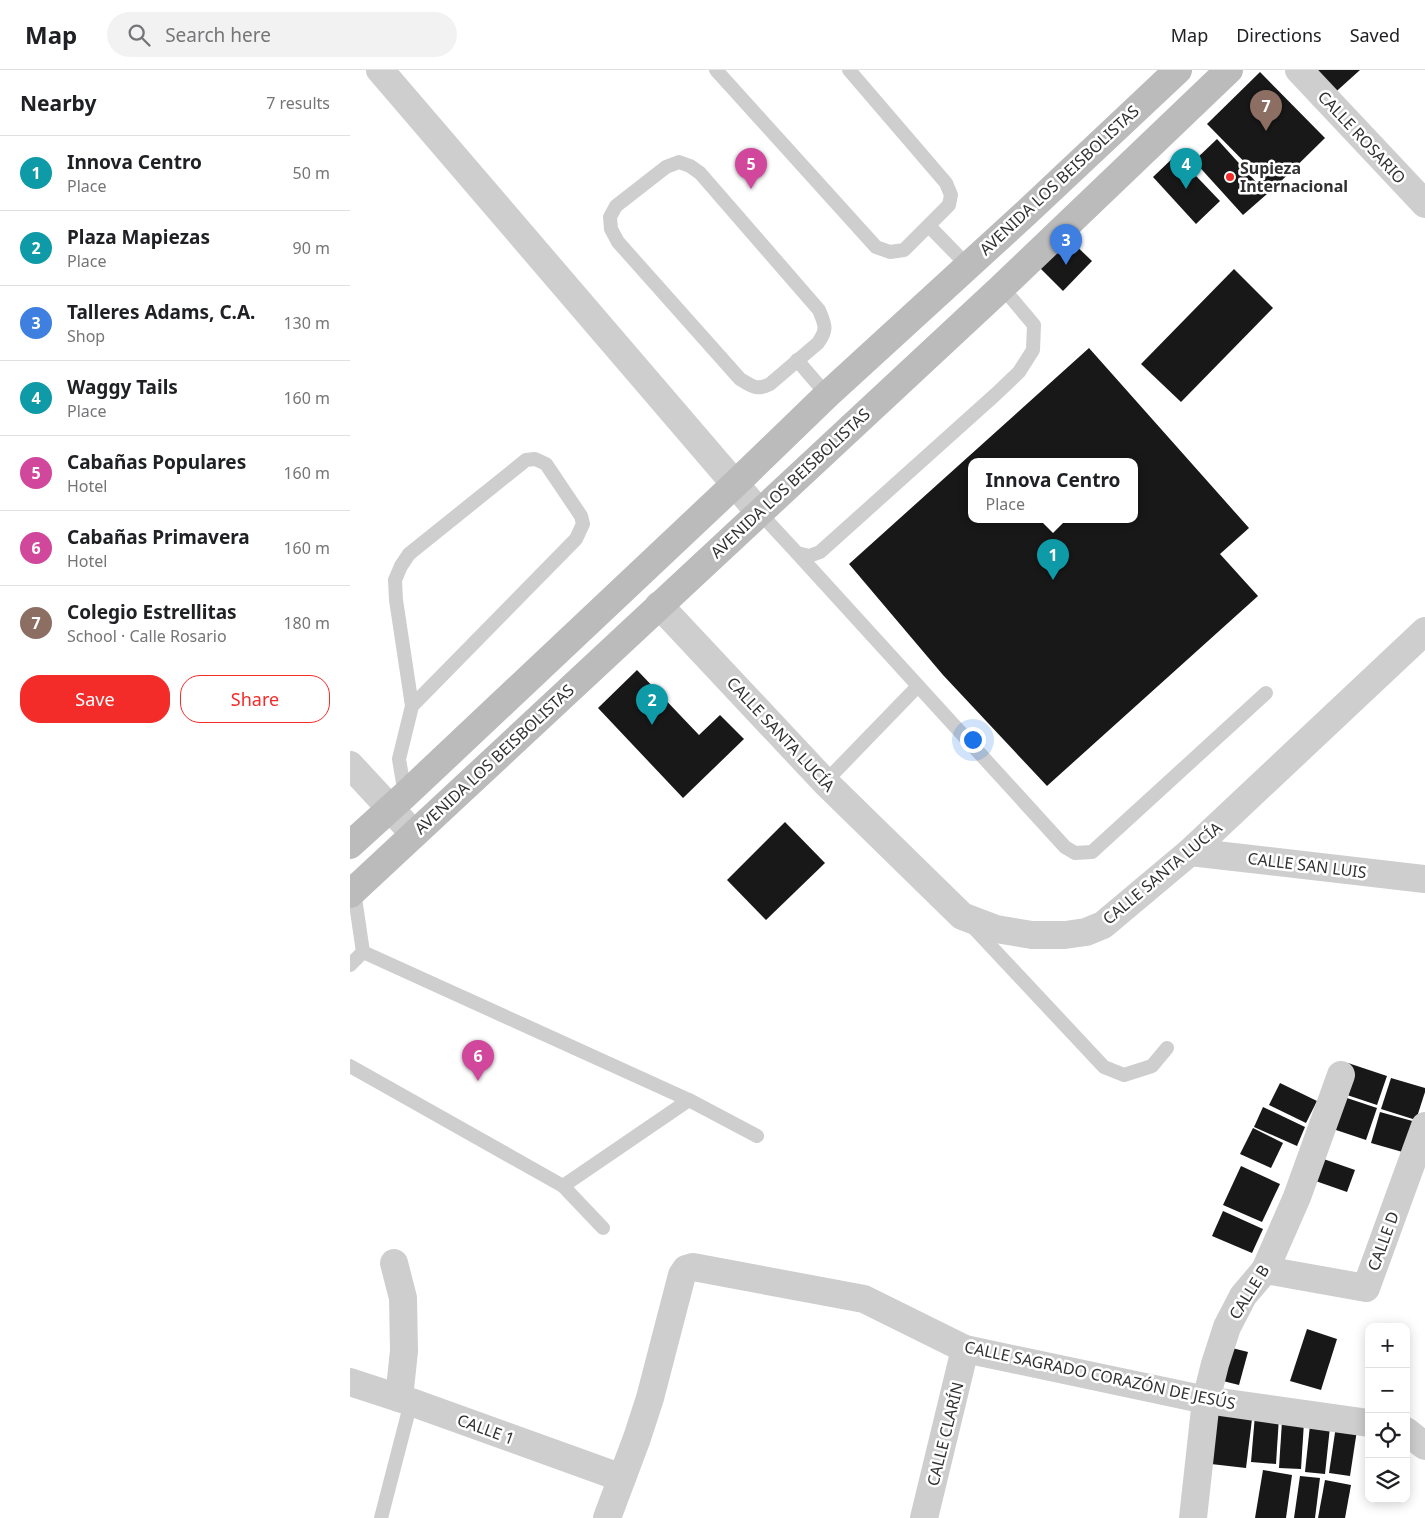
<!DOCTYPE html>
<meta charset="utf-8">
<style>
body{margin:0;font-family:"Noto Sans",sans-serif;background:#f2f2f2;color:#202124}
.controls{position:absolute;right:15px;bottom:15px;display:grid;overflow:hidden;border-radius:10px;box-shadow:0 2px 12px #0003}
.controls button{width:45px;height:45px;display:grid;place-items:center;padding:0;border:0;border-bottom:1px solid #e0e0e0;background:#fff;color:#202124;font:25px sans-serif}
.you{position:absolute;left:622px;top:669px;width:18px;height:18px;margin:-12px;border:4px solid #fff;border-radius:50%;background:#1a73e8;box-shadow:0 0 0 8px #1a73e833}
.badge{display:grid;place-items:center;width:32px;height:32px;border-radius:50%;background:#f32b29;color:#fff;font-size:16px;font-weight:700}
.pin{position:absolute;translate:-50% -41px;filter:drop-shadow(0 1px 2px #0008)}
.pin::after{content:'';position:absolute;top:26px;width:18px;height:15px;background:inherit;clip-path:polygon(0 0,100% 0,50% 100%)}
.popup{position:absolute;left:618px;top:388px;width:170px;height:65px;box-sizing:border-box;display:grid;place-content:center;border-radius:10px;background:#fff;filter:drop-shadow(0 1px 4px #0005);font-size:16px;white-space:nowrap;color:#757577}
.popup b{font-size:19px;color:#202124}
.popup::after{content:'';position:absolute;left:50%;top:100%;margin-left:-10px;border:10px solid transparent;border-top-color:#fff}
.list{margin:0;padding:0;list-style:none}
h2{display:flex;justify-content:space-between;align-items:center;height:65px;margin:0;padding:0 20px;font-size:21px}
h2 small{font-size:16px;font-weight:400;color:#757577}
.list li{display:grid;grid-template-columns:32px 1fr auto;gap:15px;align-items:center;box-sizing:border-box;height:75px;padding:0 20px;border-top:1px solid #e0e0e0}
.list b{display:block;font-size:19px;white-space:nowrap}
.list p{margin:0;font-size:16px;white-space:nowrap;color:#757577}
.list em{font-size:16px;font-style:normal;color:#757577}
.actions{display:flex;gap:10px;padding:15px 20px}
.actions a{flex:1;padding:11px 0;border:1px solid #f32b29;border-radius:20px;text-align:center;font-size:18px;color:#f32b29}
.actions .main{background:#f32b29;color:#fff}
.icon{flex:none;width:28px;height:28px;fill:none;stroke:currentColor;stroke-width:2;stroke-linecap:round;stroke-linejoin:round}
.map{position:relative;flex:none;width:1075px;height:1448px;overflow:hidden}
header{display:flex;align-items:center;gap:30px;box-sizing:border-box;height:70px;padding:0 25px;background:#fff;border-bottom:1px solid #e0e0e0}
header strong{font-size:24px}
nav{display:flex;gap:28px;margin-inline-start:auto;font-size:18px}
.search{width:350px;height:45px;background:#f2f2f2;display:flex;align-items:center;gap:12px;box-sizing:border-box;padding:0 18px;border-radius:28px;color:#757577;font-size:19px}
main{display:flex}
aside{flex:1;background:#fff}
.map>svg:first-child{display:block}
.building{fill:#181818;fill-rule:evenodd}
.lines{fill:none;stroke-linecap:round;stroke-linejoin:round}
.lane{stroke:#cecece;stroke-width:14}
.street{stroke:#cecece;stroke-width:28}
.secondary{stroke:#bbb;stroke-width:28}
.poi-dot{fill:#f32b29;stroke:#fff;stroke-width:2}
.labels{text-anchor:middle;stroke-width:5;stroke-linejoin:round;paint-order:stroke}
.street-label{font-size:16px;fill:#313131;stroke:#fff}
.poi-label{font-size:16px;font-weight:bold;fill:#313131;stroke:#fff;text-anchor:start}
</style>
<header>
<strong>Map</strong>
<div class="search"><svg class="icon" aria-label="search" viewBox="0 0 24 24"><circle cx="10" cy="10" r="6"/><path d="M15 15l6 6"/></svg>Search here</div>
<nav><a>Map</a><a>Directions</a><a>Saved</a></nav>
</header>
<main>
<aside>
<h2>Nearby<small>7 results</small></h2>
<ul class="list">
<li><span class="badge" style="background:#0f9aa8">1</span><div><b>Innova Centro</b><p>Place</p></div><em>50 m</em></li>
<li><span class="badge" style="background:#0f9aa8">2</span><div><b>Plaza Mapiezas</b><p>Place</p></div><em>90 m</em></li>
<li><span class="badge" style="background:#3f7fe0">3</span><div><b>Talleres Adams, C.A.</b><p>Shop</p></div><em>130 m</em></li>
<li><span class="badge" style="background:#0f9aa8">4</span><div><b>Waggy Tails</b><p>Place</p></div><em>160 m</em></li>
<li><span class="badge" style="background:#d1479c">5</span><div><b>Cabañas Populares</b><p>Hotel</p></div><em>160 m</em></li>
<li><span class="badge" style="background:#d1479c">6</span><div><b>Cabañas Primavera</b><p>Hotel</p></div><em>160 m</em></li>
<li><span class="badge" style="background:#8d6e63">7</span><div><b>Colegio Estrellitas</b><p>School · Calle Rosario</p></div><em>180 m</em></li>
</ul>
<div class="actions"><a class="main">Save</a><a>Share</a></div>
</aside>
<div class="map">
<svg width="1075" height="1448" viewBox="0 0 1075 1448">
<rect width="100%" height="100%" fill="#fff"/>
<g class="building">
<polygon points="955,0 1010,0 979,28"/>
<polygon points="910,2 975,68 922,120 857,54"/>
<polygon points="867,69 917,124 893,145 844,91"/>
<polygon points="826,85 870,131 846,154 803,107"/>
<polygon points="719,169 742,191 713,221 690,198"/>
<polygon points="884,199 923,238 831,332 791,294"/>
<path d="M739 278 899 458 870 484 908 526 697 716 593 605 499 494ZM622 391H784V449H622Z"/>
<polygon points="287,600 349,665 370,645 394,669 333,728 248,638"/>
<polygon points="435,752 475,793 416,850 377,810"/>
<polygon points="998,993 1037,1006 1027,1035 988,1022"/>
<polygon points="1041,1008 1075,1018 1075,1022 1066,1050 1031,1039"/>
<polygon points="930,1013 967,1031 956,1053 919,1035"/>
<polygon points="988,1025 1027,1038 1016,1070 977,1057"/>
<polygon points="913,1037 955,1057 947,1076 904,1057"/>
<polygon points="1030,1042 1066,1052 1056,1083 1021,1073"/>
<polygon points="903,1058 933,1073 921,1098 890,1084"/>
<polygon points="965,1086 1005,1100 997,1122 957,1108"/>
<polygon points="891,1096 930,1114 912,1152 873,1135"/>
<polygon points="873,1141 913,1159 902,1183 862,1166"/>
<polygon points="957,1259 987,1269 971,1320 940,1311"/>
<polygon points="874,1276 898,1282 889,1315 865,1309"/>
<polygon points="868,1337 903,1341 896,1398 861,1394"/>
<polygon points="905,1345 929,1347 926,1394 901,1392"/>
<polygon points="932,1351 954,1352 951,1399 929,1398"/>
<polygon points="960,1355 980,1357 975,1404 955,1402"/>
<polygon points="986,1356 1007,1360 1000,1406 979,1403"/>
<polygon points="913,1400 942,1405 936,1448 905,1448"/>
<polygon points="950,1406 970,1408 965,1448 944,1448"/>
<polygon points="975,1410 1001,1415 995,1448 968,1448"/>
</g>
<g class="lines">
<g class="lane">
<polyline points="366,0 526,177 540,182 554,180 599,135 601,125 596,113 499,0"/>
<path d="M329 92 340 96 350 103 469 240C475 255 478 259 468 273L420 314C406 321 402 316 390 309L268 172 261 159 260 147 266 136 316 97Z"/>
<polyline points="579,156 617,195"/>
<polyline points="447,290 477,325"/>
<polyline points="409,442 447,483 459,486 470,482 646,324 669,302 683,280 684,255 652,217"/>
<polyline points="447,483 715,777 725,783 742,782 916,623"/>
<polyline points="475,712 568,616"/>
<polyline points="55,725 49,689 62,636 46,530 45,510 51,496 59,484 176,390 185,389 196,394 231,446 233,454 226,469 62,636"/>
<polyline points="621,855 754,997 774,1005 802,996 817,978"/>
<polyline points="0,895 13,882"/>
<polyline points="0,996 213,1116 339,1030 13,882 4,821"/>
<polyline points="339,1030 407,1066"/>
<polyline points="213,1116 253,1158"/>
<polyline points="31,1448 61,1332"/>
</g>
<g class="street">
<polyline points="30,0 409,442"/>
<polyline points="949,0 1075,134"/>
<polyline points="309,535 475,712 612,846 646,859 682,865 715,865 736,862 753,855 840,782 1075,561"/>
<polyline points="0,695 64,764"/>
<polyline points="840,782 1075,809"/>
<polyline points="44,1193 53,1228 54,1281 49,1328"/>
<polyline points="915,1200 1016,1218 1075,1056"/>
<polyline points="0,1312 61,1332 272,1408"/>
<polyline points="1056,1361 1075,1376"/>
<polyline points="257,1448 287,1368 300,1328 332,1205 336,1199 343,1197 514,1229 615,1279 856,1330 1019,1353"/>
<polyline points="574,1448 615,1279"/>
<polyline points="843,1448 856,1330 865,1294 877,1257 893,1226 915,1200 947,1127 991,1005"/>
</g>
<g class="secondary">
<polyline points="0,775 55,725 385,414 477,325 677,142 828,0"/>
<polyline points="0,824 652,217 879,0"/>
</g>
</g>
<circle class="poi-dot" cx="880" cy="107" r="5"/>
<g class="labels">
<g class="street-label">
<text transform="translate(1012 67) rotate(47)" y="6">CALLE ROSARIO</text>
<text transform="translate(709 110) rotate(-43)" y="6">AVENIDA LOS BEISBOLISTAS</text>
<text transform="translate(440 413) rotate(-43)" y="6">AVENIDA LOS BEISBOLISTAS</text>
<text transform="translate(431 664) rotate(47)" y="6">CALLE SANTA LUCÍA</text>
<text transform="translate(144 689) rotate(-43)" y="6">AVENIDA LOS BEISBOLISTAS</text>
<text transform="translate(957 795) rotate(7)" y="6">CALLE SAN LUIS</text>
<text transform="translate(812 803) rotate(-40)" y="6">CALLE SANTA LUCÍA</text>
<text transform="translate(1033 1171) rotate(-70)" y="6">CALLE D</text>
<text transform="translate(899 1222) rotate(-58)" y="6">CALLE B</text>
<text transform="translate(750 1305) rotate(12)" y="6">CALLE SAGRADO CORAZÓN DE JESÚS</text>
<text transform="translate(136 1359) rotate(20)" y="6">CALLE 1</text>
<text transform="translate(595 1364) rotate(-76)" y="6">CALLE CLARÍN</text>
</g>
<g class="poi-label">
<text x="890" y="104">Supieza<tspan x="890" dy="18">Internacional</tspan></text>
</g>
</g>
</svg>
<div class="controls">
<button>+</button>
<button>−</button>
<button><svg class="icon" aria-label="locate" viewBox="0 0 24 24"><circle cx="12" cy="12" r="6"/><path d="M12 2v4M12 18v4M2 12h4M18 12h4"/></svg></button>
<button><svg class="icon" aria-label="layers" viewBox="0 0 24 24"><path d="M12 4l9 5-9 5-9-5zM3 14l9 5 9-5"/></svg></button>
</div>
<div class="you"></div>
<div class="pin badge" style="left:703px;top:510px;background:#0f9aa8">1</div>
<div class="popup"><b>Innova Centro</b>Place</div>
<div class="pin badge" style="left:302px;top:655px;background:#0f9aa8">2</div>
<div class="pin badge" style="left:716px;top:195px;background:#3f7fe0">3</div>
<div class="pin badge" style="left:836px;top:119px;background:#0f9aa8">4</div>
<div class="pin badge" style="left:401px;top:119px;background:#d1479c">5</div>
<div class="pin badge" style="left:128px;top:1011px;background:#d1479c">6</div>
<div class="pin badge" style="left:916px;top:61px;background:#8d6e63">7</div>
</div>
</main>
